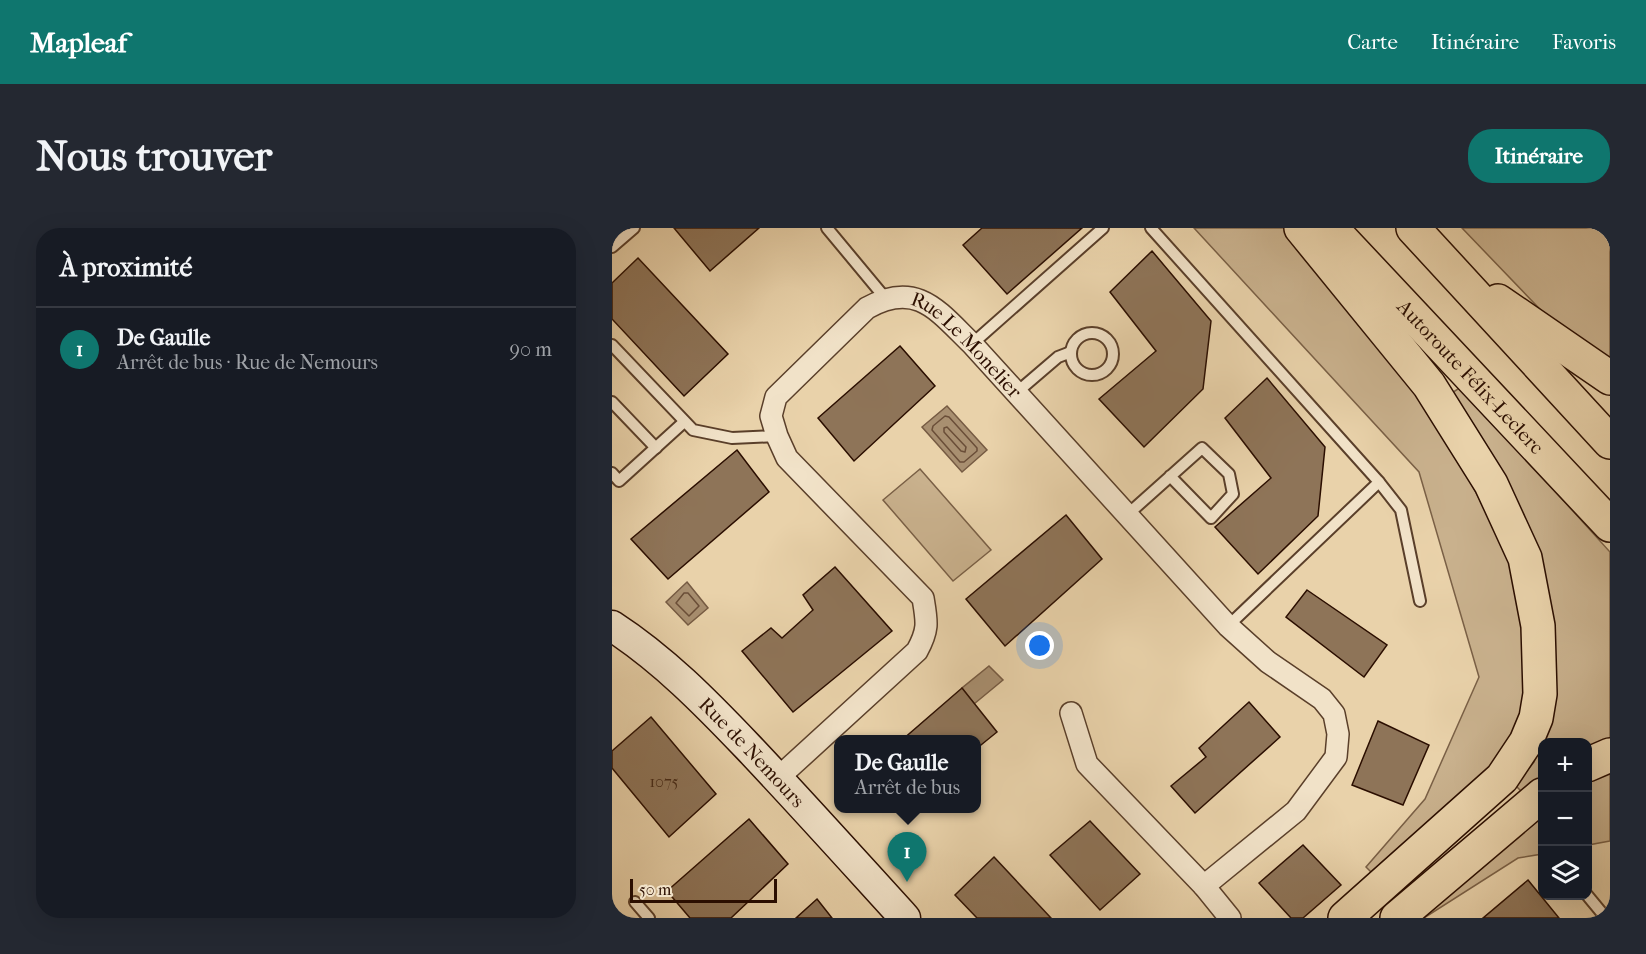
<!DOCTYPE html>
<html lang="fr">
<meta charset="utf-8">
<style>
body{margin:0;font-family:"IM FELL French Canon",serif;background:#242831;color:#f1f3f6}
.controls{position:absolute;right:18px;bottom:18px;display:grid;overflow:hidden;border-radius:12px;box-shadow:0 6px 24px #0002}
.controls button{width:54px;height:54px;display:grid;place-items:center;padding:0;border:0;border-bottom:2px solid #363941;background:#171b24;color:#f1f3f6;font:30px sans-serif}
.scale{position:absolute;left:18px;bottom:15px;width:147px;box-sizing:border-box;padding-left:6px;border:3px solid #2b0e00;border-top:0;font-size:16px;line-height:21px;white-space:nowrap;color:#2b0e00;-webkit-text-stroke:4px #f1e2c8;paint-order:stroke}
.you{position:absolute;left:428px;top:418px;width:21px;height:21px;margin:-15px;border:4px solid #fff;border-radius:50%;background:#1a73e8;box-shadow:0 0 0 9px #1a73e833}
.badge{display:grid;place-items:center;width:39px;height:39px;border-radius:50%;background:#0f766e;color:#fff;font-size:20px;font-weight:700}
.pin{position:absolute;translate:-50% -50px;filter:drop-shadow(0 2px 3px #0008)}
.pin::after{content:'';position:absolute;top:32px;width:21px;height:18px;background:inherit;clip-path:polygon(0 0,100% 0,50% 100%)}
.popup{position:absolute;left:222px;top:507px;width:147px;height:78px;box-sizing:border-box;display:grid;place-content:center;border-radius:12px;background:#171b24;filter:drop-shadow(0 2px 4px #0005);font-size:20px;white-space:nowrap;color:#9ea1a6}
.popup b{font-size:22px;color:#f1f3f6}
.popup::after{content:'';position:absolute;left:50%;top:100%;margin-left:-12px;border:12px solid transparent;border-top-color:#171b24}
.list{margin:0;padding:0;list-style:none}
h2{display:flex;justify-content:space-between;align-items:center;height:78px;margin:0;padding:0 24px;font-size:26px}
h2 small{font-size:20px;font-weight:400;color:#9ea1a6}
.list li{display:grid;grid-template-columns:39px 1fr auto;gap:18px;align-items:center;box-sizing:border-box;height:84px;padding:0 24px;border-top:2px solid #363941}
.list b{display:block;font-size:22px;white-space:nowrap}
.list p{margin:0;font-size:20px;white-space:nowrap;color:#9ea1a6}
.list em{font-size:20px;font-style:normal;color:#9ea1a6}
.icon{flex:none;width:33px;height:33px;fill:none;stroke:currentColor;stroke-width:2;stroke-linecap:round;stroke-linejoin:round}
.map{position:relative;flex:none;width:998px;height:690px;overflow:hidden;border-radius:24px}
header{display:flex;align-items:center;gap:36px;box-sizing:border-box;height:84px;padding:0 30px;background:#0f766e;color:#fff}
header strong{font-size:28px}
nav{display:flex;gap:33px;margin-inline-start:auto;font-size:21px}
.intro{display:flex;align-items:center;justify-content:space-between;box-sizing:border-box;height:144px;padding:0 36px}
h1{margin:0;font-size:42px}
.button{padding:15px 27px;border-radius:24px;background:#0f766e;color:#fff;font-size:21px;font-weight:700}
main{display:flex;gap:36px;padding:0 36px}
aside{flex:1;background:#171b24;border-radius:24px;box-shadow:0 6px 24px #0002}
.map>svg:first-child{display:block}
.green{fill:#c9b18d;stroke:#7a6046;stroke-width:1.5}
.water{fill:#a88f70;stroke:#765b43;stroke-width:1.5}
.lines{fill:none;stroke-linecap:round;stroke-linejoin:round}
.shore{stroke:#6a4e38;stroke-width:1.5}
.building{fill:#8e7458;stroke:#2b0e00;stroke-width:1.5}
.lane-casing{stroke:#5a3f2a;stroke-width:14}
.street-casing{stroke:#5a3f2a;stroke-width:24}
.secondary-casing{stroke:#2b0e00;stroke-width:33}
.highway-casing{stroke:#2b0e00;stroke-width:36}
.lane{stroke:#f1e2c8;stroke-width:10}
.street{stroke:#f1e2c8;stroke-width:21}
.secondary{stroke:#f1e2c8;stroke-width:30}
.highway{stroke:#e9d2aa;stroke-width:33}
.labels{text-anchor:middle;stroke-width:4.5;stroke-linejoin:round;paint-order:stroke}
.number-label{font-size:16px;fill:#442816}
.street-label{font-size:20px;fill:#2b0e00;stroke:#f1e2c8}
</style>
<header>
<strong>Mapleaf</strong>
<nav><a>Carte</a><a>Itinéraire</a><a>Favoris</a></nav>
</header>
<div class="intro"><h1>Nous trouver</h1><a class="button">Itinéraire</a></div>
<main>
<aside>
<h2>À proximité<small></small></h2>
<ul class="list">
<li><span class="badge">1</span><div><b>De Gaulle</b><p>Arrêt de bus · Rue de Nemours</p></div><em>90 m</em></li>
</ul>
</aside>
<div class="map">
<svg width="998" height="690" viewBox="0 0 998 690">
<rect width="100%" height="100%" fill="#e9d2aa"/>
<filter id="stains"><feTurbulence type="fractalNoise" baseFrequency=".00333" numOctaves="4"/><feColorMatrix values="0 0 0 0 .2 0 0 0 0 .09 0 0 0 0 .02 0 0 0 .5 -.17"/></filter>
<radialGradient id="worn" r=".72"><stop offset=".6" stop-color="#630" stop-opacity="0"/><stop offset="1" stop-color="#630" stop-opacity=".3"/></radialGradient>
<g class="green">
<polygon points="582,0 677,0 783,129 844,227 899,331 915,393 914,484 874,552 766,651 754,639 813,571 867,449 807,244"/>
<polygon points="850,0 998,0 998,144 971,126"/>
<polygon points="849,159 998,324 998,514 976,523 975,514 930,514 930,554 913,567 903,557 922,534 931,512 941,432 835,168"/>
<polygon points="308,241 379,322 341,353 271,272"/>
<polygon points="998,533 998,613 976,617 975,546"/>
<polygon points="930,578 930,626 906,630 812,690 808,690"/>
</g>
<g class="water">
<polygon points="335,178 375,222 350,244 310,199"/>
<polygon points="75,354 96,380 76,397 54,374"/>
<polygon points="377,438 391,452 362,476 350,460"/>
</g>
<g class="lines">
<g class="shore">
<polygon points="333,188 337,189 365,220 365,223 352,234 348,234 320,202 321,198"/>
<polygon points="335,199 354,219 353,224 349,223 332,204 332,200"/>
<polygon points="72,365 76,365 87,378 77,388 64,375"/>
</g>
</g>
<g class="building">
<polygon points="62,0 147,0 98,43"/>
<polygon points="370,0 470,0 395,66 351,17"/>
<polygon points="540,23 599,93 591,161 532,219 487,171 544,123 498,64"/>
<polygon points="26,30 116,126 72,168 0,91 0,55"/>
<polygon points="288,118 323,158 242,233 206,190"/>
<polygon points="655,150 713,219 706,288 646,346 603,299 659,250 613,190"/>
<polygon points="125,222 157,264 56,351 19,311"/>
<polygon points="454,287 490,331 393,418 354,371"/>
<polygon points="223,339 280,403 181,484 130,423 159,400 170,410 201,382 191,367"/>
<polygon points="695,362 775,417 752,449 674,389"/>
<polygon points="350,460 385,504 364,521 364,512 290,512"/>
<polygon points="637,474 668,509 583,585 559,558 594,529 587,520"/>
<polygon points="39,489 104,566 57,609 0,540 0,523"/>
<polygon points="766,493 817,517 791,577 740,557"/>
<polygon points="137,591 176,636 119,690 78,690 55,663"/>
<polygon points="478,593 528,646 488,682 438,627"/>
<polygon points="691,617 729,657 691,690 679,690 647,655"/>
<polygon points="382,629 439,690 365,690 343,667"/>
<polygon points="916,652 947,690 871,690"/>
<polygon points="205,671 220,690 184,690"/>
</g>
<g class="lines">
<g class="lane-casing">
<g id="lane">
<polyline points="215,0 274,71"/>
<polyline points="539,0 767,254 616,398"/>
<polyline points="0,19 22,0"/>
<circle cx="480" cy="126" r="21"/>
<polyline points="360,116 491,0"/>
<polyline points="0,117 81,202 120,210 165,208"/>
<polyline points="404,165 446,129 459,124"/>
<polyline points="0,174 44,220"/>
<polyline points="0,245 7,253 72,194"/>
<polyline points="767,254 789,282 808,373"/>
<polyline points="515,287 590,220 617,246 621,266 599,290 558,248"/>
<polyline points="975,667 994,690"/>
<polyline points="23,674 37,690"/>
</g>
</g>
<g class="street-casing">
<g id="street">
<polyline points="459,485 475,536 592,658 618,690"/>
<path id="s1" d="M166 550 305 423C317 401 315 394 311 370L175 230 165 208 159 188 164 169 255 80C305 52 326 83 360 116L616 398 656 434 710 471 722 486 726 506 724 529 684 583 592 658"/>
</g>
</g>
<g class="secondary-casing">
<g id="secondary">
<path id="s2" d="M0 398C51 431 94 475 136 519 189 575 241 633 293 690"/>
</g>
</g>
<g class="highway-casing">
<g id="highway">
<polyline points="689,0 817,157 879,256 913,330 926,398 928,466 924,490 914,514 890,550 733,690"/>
<path id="s3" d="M719 0 998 297"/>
<polyline points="801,0 998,214"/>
<polyline points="886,73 998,150"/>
<polyline points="975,537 998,527"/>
<polyline points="785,690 930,567"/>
</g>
</g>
<use href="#lane" class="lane"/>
<use href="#street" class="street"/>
<use href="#secondary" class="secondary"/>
<use href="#highway" class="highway"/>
</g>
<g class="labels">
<g class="number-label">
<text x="52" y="559">1075</text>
</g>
<g class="street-label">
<text dy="7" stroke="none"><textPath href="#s1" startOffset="750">Rue Le Monelier</textPath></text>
<text dy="7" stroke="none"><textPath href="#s3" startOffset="204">Autoroute Félix-Leclerc</textPath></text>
<text dy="7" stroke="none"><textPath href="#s2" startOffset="189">Rue de Nemours</textPath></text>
</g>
</g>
<rect width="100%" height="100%" filter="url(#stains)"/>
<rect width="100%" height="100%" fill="url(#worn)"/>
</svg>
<div class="controls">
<button>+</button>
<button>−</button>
<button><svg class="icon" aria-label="layers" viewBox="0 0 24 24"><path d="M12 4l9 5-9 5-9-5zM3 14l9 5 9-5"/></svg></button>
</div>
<div class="scale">50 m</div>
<div class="you"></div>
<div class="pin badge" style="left:295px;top:654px">1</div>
<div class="popup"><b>De Gaulle</b>Arrêt de bus</div>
</div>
</main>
